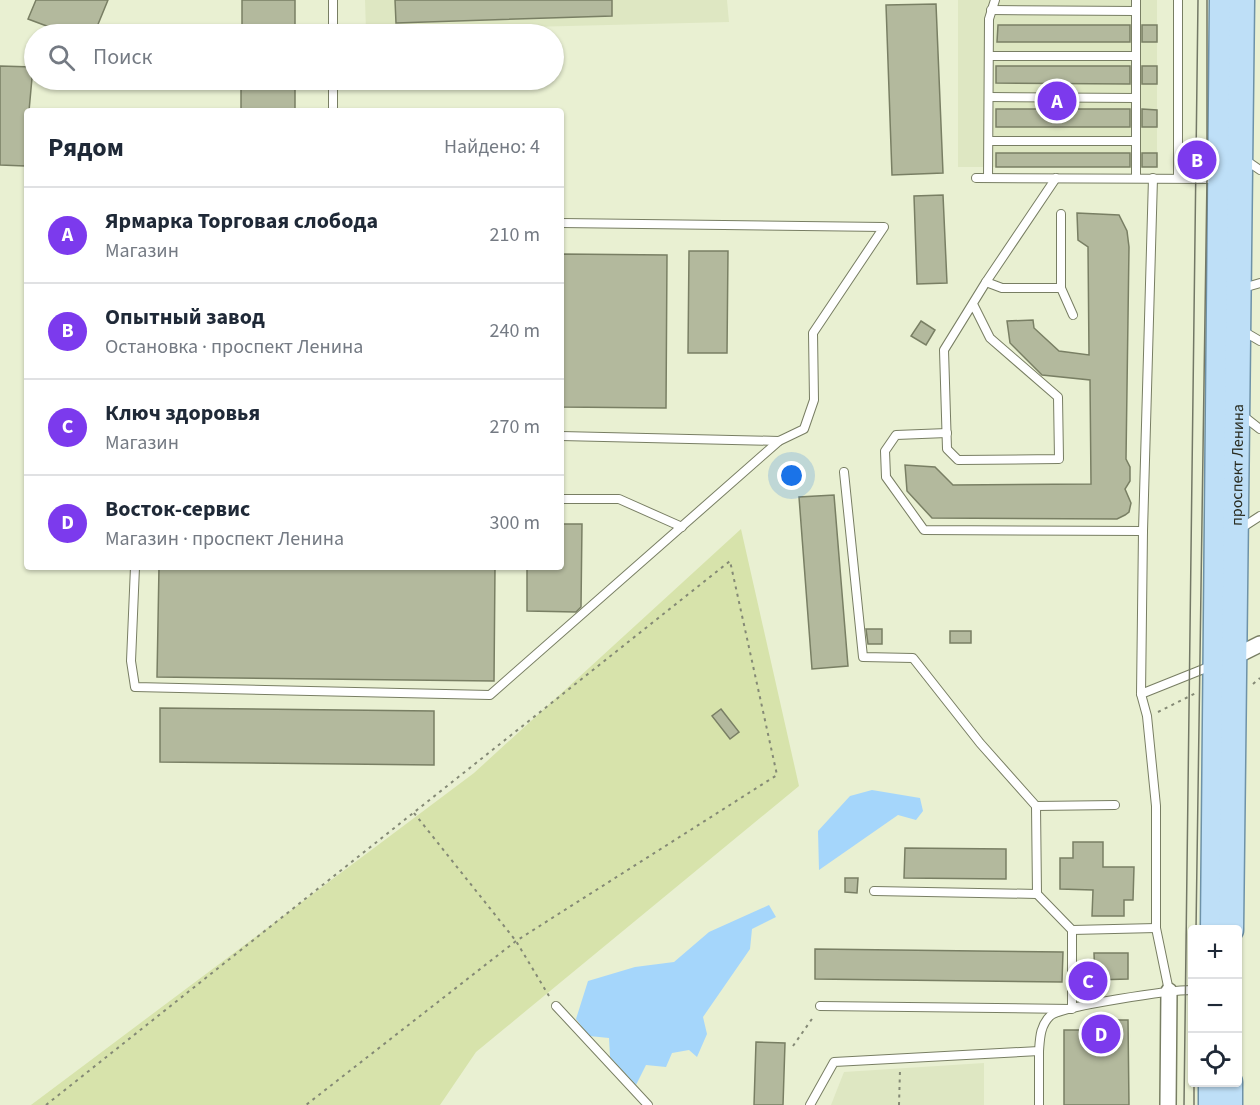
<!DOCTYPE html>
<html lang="ru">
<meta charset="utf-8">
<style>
body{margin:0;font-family:"Source Sans 3",sans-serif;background:#f2f2f3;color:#1f2937}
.controls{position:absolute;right:18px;bottom:18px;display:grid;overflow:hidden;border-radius:6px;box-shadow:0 2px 4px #0004}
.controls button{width:54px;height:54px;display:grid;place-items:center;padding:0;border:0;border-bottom:2px solid #e0e1e3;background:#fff;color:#1f2937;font:30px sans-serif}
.you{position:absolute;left:792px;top:476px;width:21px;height:21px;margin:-15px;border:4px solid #fff;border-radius:50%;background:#1a73e8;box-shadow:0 0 0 9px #1a73e833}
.badge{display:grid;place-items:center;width:39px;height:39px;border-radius:50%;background:#7c3aed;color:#fff;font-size:20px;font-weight:700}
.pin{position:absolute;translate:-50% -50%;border:3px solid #fff;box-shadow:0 2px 6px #0006}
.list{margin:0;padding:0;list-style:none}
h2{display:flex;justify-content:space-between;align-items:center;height:78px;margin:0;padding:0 24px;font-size:26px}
h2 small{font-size:20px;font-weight:400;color:#747a83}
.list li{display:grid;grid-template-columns:39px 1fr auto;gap:18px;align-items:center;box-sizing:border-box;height:96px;padding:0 24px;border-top:2px solid #e0e1e3}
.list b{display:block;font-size:22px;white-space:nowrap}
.list p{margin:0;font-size:20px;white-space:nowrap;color:#747a83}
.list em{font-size:20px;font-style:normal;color:#747a83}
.icon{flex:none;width:33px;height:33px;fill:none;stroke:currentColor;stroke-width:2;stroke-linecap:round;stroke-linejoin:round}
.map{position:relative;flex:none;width:1260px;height:1105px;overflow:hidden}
.search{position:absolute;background:#fff;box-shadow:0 2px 4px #0004;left:24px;top:24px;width:540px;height:66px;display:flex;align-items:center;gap:15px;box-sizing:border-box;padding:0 21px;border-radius:33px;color:#747a83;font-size:22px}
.panel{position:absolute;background:#fff;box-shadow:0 2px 4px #0004;left:24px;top:108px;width:540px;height:462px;border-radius:6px}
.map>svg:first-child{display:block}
.built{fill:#dee7c2}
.green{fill:#d7e3ab}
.water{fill:#a5d6fb}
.building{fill:#b3b99d;stroke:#797f64;stroke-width:1.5}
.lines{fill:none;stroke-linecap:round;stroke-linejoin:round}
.service-casing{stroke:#787e63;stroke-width:10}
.minor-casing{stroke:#787e63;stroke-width:18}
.primary-casing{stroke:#6e92a8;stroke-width:27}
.path{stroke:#848975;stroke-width:2;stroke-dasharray:3 4.5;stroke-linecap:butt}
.service{stroke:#fff;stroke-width:8}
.minor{stroke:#fff;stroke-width:15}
.primary{stroke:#bedff7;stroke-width:24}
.tram{stroke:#737866;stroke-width:1.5}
.labels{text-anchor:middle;stroke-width:4.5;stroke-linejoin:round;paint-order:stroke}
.street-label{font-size:16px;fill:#292c21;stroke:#f6fddf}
</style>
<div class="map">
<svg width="1260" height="1105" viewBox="0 0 1260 1105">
<rect width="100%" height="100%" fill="#e9f0d2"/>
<g class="built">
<polygon points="365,0 727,0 729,22 366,31"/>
<rect x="958" y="0" width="199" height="167"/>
<polygon points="984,1063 984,1105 831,1105 844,1072"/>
</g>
<polygon class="green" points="741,529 799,786 476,1052 440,1105 31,1105 474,773"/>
<g class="water">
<polygon points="872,790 920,798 923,811 916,820 898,815 819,870 818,831 850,796"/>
<polygon points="769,905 776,917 752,929 750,949 703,1017 707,1034 697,1057 689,1050 672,1053 666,1067 646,1065 636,1085 610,1057 609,1038 589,1036 576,1019 588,981 635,967 674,962 709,932"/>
</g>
<g class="building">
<polygon points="36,0 108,0 94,34 50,34 52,28 28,19"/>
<rect x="242" y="0" width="53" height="34"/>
<polygon points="395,0 612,0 612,16 396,23"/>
<polygon points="936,4 943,173 892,175 886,5"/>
<polygon points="998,25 1130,25 1130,42 997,42"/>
<rect x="1142" y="25" width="15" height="17"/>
<polygon points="0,66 33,67 29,111 27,111 25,166 0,165"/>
<polygon points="996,66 1130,66 1130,84 996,83"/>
<rect x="1142" y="66" width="15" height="18"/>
<rect x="241" y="80" width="54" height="31"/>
<rect x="996" y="109" width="134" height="18"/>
<polygon points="1142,109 1157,110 1157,127 1142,127"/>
<rect x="996" y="153" width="134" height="14"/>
<rect x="1142" y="153" width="15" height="14"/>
<polygon points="943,195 947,283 917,284 914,196"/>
<polygon points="1077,213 1119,215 1127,231 1129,247 1126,459 1130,467 1130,481 1125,489 1131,503 1129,512 1125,515 1117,519 932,518 907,491 905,465 935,467 953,485 1091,484 1090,380 1042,375 1010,343 1007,321 1033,320 1034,328 1059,351 1089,355 1088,247 1078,240"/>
<polygon points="689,251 728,251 727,353 688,353"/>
<polygon points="561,254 667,255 666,408 561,407"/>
<polygon points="921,321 935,330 926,345 911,336"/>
<polygon points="834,495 848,666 812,669 799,497"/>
<polygon points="561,524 582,524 581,607 576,612 527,611 527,567 561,567"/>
<polygon points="159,567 495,567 494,681 157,677"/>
<polygon points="866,629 882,629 882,644 868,644"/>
<rect x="950" y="631" width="21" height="12"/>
<polygon points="160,708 434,711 434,765 160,762"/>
<polygon points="721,709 739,732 730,739 712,716"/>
<polygon points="1073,842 1103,842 1103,867 1134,867 1133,900 1124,900 1124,916 1092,916 1093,890 1060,889 1060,858 1073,858"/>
<polygon points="905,848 1006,849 1006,879 904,878"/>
<polygon points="845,878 858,878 857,893 845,892"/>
<polygon points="815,949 1063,952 1062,982 815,979"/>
<polygon points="1094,953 1128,953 1128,979 1095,980"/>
<polygon points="1092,1020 1128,1020 1129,1105 1064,1105 1064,1030 1092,1030"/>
<polygon points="756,1042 785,1043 783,1105 754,1105"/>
</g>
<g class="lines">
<g class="service-casing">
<g id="service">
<polyline points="991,10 1136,11"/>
<polyline points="333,34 333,0"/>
<polyline points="989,56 1136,56"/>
<polyline points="989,97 1136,98"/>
<polyline points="333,111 333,80"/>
<polyline points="989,141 1136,141"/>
<polyline points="1244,159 1260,170"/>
<polyline points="976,178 1219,179"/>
<polyline points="988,178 989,19 995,0"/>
<polyline points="1136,178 1136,0"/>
<polyline points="1153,178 1143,531 1141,694 1147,716 1156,806 1156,928 1169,991"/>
<polyline points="1178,178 1178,0"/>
<polyline points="561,223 884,227 813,333 814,400 804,429 779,441 561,436"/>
<polyline points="986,282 1002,288 1061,288 1061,214"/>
<polyline points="1061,288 1073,315"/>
<polyline points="1243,288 1260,283"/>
<polyline points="973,304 990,338 1058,397 1059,459 958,460 947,449 944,350 986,282 1056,178"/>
<polyline points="1243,331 1260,341"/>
<polyline points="1242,415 1260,429"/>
<polyline points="947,433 896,435 885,451 886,477 924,530 1143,531"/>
<polyline points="844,472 863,657 913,658 980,743 1036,806"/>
<polyline points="561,499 619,499 682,527"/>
<polyline points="1240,529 1260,516"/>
<polyline points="135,567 131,661 135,687 490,695 779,441"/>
<polyline points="1141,694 1211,666"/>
<polyline points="1115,805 1036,806 1037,894 1072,930 1156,928"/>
<polyline points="874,891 1037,894"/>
<polyline points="556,1006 648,1105"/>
<polyline points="820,1006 1072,1009 1072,930"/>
<polyline points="1039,1051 1039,1105"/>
<path d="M810 1105 834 1062 1039 1051C1040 1038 1040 1026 1050 1016 1061 1006 1172 990 1192 990"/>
</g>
</g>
<g class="minor-casing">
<g id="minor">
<polyline points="1234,657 1260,644"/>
<polyline points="1168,1105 1169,991"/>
</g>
</g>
<g class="primary-casing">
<g id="primary">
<polyline points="1213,930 1222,0"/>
<path id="s1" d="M1231 930 1242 0"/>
<polyline points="1211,1105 1211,1082"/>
<polyline points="1230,1105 1230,1082"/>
</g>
</g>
<g class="path">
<polyline points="1253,684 1260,678"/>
<polyline points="1158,712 1196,693"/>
<polyline points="414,813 516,941 549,996"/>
<polyline points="793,1046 814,1016"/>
<polyline points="46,1105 730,561 777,775 516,941 306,1105"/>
<polyline points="899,1105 900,1070"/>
</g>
<use href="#service" class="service"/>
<use href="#minor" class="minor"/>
<use href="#primary" class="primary"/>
<g class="tram">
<polyline points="1196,930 1207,178 1207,0"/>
<polyline points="1184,1105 1198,0"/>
<polyline points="1194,1105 1194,1082"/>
</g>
</g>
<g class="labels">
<g class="street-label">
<text dy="6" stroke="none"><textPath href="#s1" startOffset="465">проспект Ленина</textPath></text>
</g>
</g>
</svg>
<div class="controls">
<button>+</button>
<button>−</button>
<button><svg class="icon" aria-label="locate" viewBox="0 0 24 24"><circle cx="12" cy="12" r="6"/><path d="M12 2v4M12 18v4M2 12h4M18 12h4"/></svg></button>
</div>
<div class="you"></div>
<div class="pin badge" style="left:1057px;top:101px">A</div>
<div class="pin badge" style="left:1197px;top:160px">B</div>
<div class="pin badge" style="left:1088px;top:981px">C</div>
<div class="pin badge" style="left:1101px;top:1034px">D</div>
<div class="search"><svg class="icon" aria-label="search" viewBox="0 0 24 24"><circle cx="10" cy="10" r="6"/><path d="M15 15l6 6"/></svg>Поиск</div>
<section class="panel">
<h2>Рядом<small>Найдено: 4</small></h2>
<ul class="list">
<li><span class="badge">A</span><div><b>Ярмарка Торговая слобода</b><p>Магазин</p></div><em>210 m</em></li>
<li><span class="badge">B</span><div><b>Опытный завод</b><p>Остановка · проспект Ленина</p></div><em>240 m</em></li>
<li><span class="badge">C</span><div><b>Ключ здоровья</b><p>Магазин</p></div><em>270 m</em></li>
<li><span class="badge">D</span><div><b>Восток-сервис</b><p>Магазин · проспект Ленина</p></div><em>300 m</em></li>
</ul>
</section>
</div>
